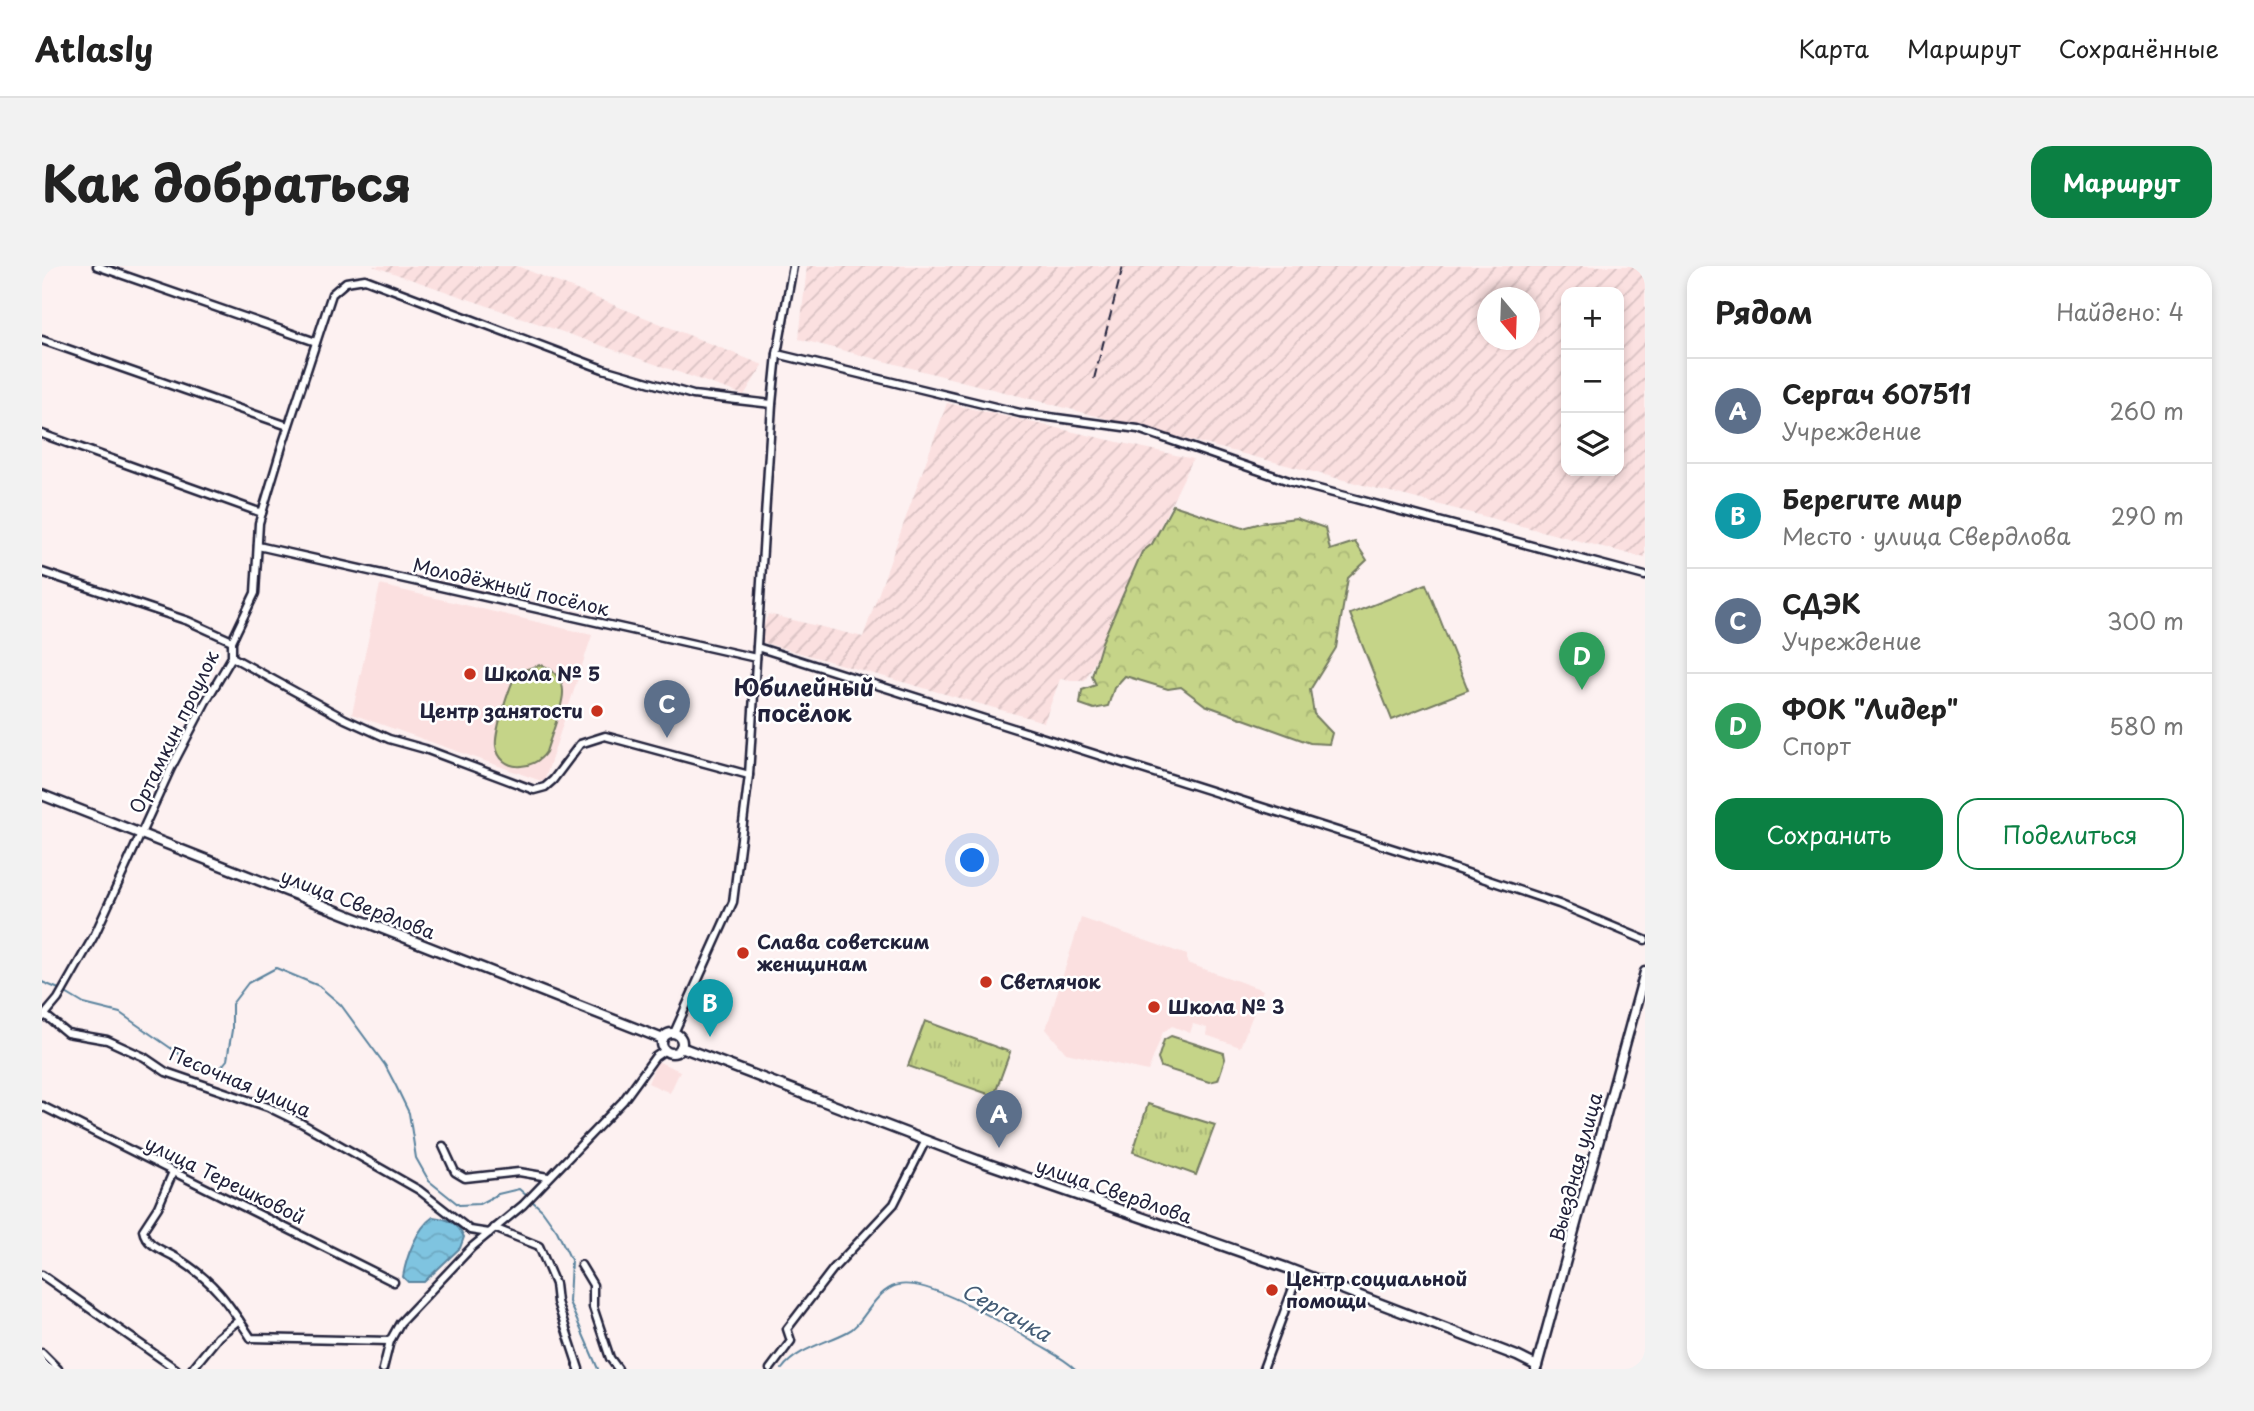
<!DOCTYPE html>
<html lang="ru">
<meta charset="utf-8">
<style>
body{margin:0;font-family:"Playpen Sans",sans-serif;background:#f2f2f2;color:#222}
.controls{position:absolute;right:21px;top:21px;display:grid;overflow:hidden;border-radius:14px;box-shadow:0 4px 10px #0003}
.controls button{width:63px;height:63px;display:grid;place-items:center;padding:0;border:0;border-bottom:2px solid #e0e0e0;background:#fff;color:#222;font:35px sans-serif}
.compass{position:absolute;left:1435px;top:21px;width:63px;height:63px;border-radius:50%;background:#fff;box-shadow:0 4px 10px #0003;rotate:161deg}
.you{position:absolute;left:931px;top:595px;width:24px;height:24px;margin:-18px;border:5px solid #fff;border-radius:50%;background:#1a73e8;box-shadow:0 0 0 10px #1a73e833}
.badge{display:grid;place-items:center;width:46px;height:46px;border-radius:50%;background:#0b8043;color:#fff;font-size:23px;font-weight:700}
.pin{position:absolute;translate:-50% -58px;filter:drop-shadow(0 2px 4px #0008)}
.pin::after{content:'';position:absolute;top:37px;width:24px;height:21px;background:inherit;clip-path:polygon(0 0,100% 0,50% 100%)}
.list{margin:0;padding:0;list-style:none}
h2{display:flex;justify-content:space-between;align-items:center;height:91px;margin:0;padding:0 28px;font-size:30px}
h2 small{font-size:23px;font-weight:400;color:#767676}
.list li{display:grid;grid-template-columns:46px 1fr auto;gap:21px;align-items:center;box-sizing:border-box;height:105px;padding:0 28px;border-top:2px solid #e0e0e0}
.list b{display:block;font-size:26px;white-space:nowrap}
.list p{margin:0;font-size:23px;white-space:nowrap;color:#767676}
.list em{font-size:23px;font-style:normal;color:#767676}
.actions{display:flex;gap:14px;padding:21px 28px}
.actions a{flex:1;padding:16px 0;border:2px solid #0b8043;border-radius:21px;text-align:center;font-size:24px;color:#0b8043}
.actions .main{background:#0b8043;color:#fff}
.icon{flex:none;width:38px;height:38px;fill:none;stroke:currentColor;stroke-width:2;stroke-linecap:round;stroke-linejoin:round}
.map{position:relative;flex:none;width:1603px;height:1103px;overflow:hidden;border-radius:21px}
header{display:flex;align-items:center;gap:42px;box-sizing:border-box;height:98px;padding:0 35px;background:#fff;border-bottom:2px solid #e0e0e0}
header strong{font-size:33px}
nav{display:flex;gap:38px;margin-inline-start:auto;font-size:24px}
.intro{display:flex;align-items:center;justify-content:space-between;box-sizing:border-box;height:168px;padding:0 42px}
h1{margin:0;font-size:49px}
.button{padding:18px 32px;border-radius:21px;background:#0b8043;color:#fff;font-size:24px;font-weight:700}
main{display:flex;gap:42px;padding:0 42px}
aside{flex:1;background:#fff;border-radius:21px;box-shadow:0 4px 10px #0003}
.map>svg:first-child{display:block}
.built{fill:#fbe0e0}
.industrial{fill:url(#industrial-furrows);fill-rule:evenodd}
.grass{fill:#c5d488;stroke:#747b62;stroke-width:2}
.forest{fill:url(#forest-crowns);stroke:#747b62;stroke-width:2}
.park{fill:url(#park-tufts);stroke:#747b62;stroke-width:2}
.water{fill:url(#water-waves);stroke:#5a839e;stroke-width:2}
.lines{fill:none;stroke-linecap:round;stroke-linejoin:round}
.stream{stroke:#5a839e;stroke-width:2}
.minor-casing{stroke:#22223b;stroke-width:11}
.tertiary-casing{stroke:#22223b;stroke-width:13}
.minor{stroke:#fff;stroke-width:6}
.tertiary{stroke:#fff;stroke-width:8}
.rail{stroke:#22223b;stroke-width:2;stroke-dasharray:10 5;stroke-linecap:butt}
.poi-dot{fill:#c8321e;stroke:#fff;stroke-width:2.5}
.labels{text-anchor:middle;stroke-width:5;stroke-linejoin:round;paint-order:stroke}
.street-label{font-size:19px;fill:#22223b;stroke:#fff}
.poi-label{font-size:19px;font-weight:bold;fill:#22223b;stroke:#fff;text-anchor:start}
.water-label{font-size:21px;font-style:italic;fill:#435b75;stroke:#fff}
.quarter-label{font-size:23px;font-weight:bold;fill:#22223b;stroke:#fff}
</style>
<header>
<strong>Atlasly</strong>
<nav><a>Карта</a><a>Маршрут</a><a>Сохранённые</a></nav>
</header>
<div class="intro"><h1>Как добраться</h1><a class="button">Маршрут</a></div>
<main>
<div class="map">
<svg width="1603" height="1103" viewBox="0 0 1603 1103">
<defs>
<pattern id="industrial-furrows" width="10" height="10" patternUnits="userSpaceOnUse" patternTransform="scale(1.75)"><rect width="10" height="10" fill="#fbe0e0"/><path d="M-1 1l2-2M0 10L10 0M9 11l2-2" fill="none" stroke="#d7c0c1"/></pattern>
<pattern id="forest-crowns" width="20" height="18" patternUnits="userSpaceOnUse" patternTransform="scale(1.75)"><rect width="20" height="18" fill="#c5d488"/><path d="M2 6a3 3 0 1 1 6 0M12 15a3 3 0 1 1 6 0" fill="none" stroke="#a9b676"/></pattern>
<pattern id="park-tufts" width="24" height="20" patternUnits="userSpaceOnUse" patternTransform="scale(1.75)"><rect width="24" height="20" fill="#c5d488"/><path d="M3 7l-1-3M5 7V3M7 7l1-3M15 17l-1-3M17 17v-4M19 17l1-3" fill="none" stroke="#a9b676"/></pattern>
<pattern id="water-waves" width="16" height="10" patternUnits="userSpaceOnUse" patternTransform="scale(1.75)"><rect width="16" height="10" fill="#7fc4e0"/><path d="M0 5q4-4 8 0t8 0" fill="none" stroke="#6da8c1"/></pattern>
</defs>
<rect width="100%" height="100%" fill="#fdf1f1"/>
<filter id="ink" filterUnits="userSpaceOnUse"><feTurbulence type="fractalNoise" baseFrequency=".0143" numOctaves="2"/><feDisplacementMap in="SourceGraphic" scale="14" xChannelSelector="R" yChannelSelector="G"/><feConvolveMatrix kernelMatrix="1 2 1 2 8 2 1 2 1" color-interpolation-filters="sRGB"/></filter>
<g filter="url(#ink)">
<g class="built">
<polygon points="338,319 550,369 502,516 310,448"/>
<polygon points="1039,652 1145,689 1145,697 1221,724 1198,781 1164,769 1165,762 1151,758 1148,767 1130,760 1121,766 1106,805 1024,787 1004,763"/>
<polygon points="615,795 638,805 628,827 606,817"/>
</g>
<g class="industrial">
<polygon points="331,0 475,0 721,99 702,129"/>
<path d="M765 0H1603V292L757 73ZM1524 26H1577V205H1524ZM1446 32H1488V74H1446Z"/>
<polygon points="905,137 1151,193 1043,415 1018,413 1002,456 716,375 726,348 821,371"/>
</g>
<g class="grass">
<polygon points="1384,318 1426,424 1350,454 1308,348"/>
<path d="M498 399C509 400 522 415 521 427 521 441 508 472 504 486 492 505 458 507 454 480 452 466 468 419 475 406Z"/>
<polygon points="1129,770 1182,787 1183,793 1176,814 1167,816 1119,801 1116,793 1122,774"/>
</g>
<polygon class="forest" points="1131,239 1201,262 1223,256 1254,252 1283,262 1288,284 1313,276 1325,294 1306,312 1294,382 1268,424 1272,448 1290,467 1287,478 1268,477 1163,439 1139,421 1126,423 1083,410 1072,422 1066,440 1052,443 1038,438 1040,424 1054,419 1050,410 1060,376 1100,286 1110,278"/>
<g class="park">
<polygon points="883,755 968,786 952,830 866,800"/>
<polygon points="1106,838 1173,859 1154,909 1091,886"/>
</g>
<path class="water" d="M391 951C407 953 415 956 422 971L418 982 382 1016H366L361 1011C364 991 375 962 391 951Z"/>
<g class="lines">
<g class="stream">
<polyline points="0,716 17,723"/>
<polyline points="22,726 42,738 78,747 156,801 177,804 185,794 190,764 190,738 206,717 234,702 277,720 299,739 343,799 354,820 367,847 374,892 387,915 417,939 437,938 456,928 477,923 485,930"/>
<polyline points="489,934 500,944 515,965 529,994 527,1036 556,1103"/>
<path d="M740 1103C755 1083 784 1077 805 1066 821 1059 829 1031 850 1021 880 1006 966 1060 993 1077 1006 1085 1022 1092 1033 1103"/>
</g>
<g class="minor-casing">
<g id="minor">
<polyline points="55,0 274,76"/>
<polyline points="0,74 246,160"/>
<polyline points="735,88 978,147 1096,163 1250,216 1603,310"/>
<polyline points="0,168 220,247"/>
<polyline points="216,280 714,392"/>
<polyline points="0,306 146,355 190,375"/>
<polyline points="715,381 1387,594 1517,638 1603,674"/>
<polyline points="190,391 303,453 347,473 383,483 492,524 503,521 511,514 538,478 563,470 707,509"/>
<polyline points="3,749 25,767 65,774 102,791 124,806 226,841 259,857 377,924 428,964 447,967"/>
<polyline points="0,752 16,733 53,668 129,502 163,437 190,391 190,375 213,327 217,257 241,177 290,28 304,16 323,13 561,103 651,129 730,138"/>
<polyline points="632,767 691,636 707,509 730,138 735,88 751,0"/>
<polyline points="0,840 352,1016"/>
<polyline points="401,880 413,906 423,912 477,906 506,911"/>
<path d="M131 906 116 941 101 964C104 981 125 985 138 994 174 1017 186 1037 209 1072L348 1075"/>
<polyline points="452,962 497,980 513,1018 515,1036 537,1103"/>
<polyline points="539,999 551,1019 551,1041 568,1092 576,1103"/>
<polyline points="0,1009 134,1103"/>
<polyline points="0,1087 16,1103"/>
<polyline points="150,1103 176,1071 197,1054"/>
<polyline points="341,1103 348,1075 358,1057 430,981 481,939 581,835 613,791 623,784"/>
<polyline points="728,1103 749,1075 745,1063 791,1003 852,938 884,874"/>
<polyline points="1221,1103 1257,1006"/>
</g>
</g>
<g class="tertiary-casing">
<g id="tertiary">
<polyline points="0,529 621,773"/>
<circle cx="630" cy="777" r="10"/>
<polyline points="639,781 935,894 1245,1002 1475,1090 1495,1100"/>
<polyline points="1494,1103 1603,706"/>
</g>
</g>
<use href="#minor" class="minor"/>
<use href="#tertiary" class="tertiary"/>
<polyline class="rail" points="1052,113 1081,0"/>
</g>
</g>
<g class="poi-dot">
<circle cx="428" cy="408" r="7"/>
<circle cx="555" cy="445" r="7"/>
<circle cx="701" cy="687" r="7"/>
<circle cx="944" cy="716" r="7"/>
<circle cx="1112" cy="741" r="7"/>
<circle cx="1230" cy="1024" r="7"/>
</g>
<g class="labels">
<g class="street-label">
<text transform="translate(469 321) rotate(13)" y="7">Молодёжный посёлок</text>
<text transform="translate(132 466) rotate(-64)" y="7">Ортамкин проулок</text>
<text transform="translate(316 638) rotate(21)" y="7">улица Свердлова</text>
<text transform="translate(198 816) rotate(23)" y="7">Песочная улица</text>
<text transform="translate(1534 901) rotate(-75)" y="7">Выездная улица</text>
<text transform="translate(183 914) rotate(26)" y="7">улица Терешковой</text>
<text transform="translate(1072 925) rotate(19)" y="7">улица Свердлова</text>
</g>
<g class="poi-label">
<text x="442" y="415">Школа № 5</text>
<text x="541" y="452" text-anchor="end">Центр занятости</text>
<text x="715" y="683">Слава советским<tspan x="715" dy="22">женщинам</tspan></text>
<text x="958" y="723">Светлячок</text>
<text x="1126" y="748">Школа № 3</text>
<text x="1244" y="1020">Центр социальной<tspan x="1244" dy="22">помощи</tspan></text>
</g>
<g class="water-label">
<text transform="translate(964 1047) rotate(29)" y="7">Сергачка</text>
</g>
<g class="quarter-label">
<text x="762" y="430">Юбилейный<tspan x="762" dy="26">посёлок</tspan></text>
</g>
</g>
</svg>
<div class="controls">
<button>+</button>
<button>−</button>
<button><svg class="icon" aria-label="layers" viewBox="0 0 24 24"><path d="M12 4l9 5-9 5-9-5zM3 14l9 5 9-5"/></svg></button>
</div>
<svg class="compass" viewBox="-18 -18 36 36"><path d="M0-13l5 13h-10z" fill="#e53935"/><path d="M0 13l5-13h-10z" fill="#767676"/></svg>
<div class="you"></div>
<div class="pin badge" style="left:957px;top:882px;background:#5c6f8a">A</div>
<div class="pin badge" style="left:668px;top:771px;background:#0f9aa8">B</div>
<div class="pin badge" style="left:625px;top:472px;background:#5c6f8a">C</div>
<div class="pin badge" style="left:1540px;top:424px;background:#2e9e5b">D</div>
</div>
<aside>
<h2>Рядом<small>Найдено: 4</small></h2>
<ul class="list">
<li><span class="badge" style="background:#5c6f8a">A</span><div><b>Сергач 607511</b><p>Учреждение</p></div><em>260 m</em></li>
<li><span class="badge" style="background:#0f9aa8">B</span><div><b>Берегите мир</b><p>Место · улица Свердлова</p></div><em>290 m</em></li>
<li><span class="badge" style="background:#5c6f8a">C</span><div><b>СДЭК</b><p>Учреждение</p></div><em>300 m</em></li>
<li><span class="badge" style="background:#2e9e5b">D</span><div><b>ФОК &quot;Лидер&quot;</b><p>Спорт</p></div><em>580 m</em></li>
</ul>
<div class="actions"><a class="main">Сохранить</a><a>Поделиться</a></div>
</aside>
</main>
